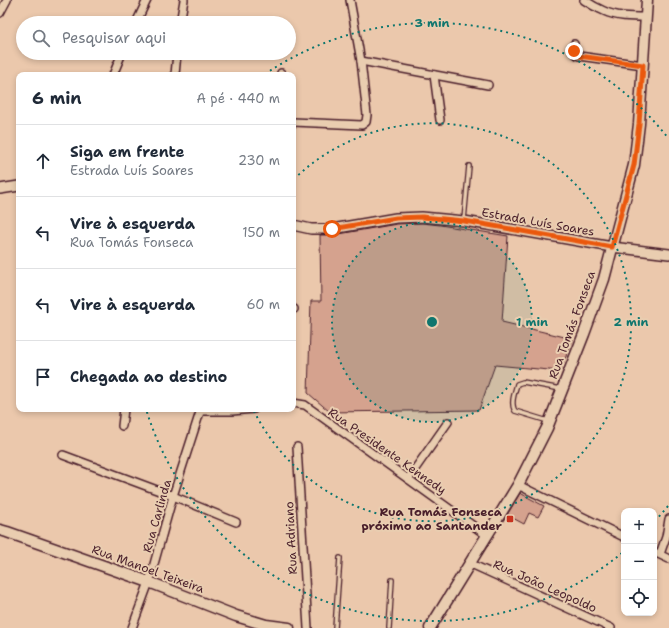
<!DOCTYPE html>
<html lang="pt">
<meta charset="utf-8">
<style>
body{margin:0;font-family:"Shantell Sans",sans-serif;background:#f6f6f7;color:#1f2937}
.controls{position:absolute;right:12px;bottom:12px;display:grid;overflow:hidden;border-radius:8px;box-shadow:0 2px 6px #0003}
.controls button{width:36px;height:36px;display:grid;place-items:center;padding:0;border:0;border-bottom:1px solid #e0e1e3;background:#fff;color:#1f2937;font:20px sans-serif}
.stop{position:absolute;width:12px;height:12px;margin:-9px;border:3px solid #ea580c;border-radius:50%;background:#fff}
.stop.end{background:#ea580c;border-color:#fff;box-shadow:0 1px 4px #0008}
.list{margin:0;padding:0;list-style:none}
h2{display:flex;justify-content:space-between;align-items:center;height:52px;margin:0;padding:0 16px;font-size:17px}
h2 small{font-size:13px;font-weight:400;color:#747a83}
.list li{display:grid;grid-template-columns:26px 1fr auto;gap:12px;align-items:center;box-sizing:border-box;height:72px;padding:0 16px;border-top:1px solid #e0e1e3}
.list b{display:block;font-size:15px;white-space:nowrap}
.list p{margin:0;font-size:13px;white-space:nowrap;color:#747a83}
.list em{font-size:13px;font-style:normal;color:#747a83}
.icon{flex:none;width:22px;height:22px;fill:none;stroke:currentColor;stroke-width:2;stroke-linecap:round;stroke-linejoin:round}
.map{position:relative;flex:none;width:669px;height:628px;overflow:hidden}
.search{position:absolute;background:#fff;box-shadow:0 2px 6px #0003;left:16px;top:16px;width:280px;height:44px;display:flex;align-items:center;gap:10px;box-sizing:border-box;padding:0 14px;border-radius:22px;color:#747a83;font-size:15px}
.panel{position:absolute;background:#fff;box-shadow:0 2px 6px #0003;left:16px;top:72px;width:280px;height:340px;border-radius:8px}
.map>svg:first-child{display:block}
.building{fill:#d5a28e;stroke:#4a1f2b}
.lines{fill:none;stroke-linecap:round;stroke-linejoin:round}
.service-casing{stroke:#4a1f2b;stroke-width:6}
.minor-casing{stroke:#4a1f2b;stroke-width:10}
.tertiary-casing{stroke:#4a1f2b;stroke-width:12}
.secondary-casing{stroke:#4a1f2b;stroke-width:13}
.service{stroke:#e9cdb0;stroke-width:3.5}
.minor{stroke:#e9cdb0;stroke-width:7}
.tertiary{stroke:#e9cdb0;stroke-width:9}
.secondary{stroke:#e9cdb0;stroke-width:10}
.route{stroke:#ea580c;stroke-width:5}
.ring{fill:none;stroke:#0f766e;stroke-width:2;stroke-dasharray:2 4}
.poi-dot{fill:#c8321e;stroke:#e9cdb0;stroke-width:1.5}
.labels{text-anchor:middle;stroke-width:4;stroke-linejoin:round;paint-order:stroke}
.street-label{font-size:12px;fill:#4a1f2b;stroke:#e9cdb0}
.poi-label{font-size:12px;font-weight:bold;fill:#4a1f2b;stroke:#e9cdb0;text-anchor:end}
.centre{fill:#0f766e;stroke:#e9cdb0;stroke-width:2}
.ring-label{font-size:12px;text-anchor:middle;font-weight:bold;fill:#0f766e;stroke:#e9cdb0;stroke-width:4;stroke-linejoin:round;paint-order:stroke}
</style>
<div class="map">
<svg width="669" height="628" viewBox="0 0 669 628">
<rect width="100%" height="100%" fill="#ebc8ac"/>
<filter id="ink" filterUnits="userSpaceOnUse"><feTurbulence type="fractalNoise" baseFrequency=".025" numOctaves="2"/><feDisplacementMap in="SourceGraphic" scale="8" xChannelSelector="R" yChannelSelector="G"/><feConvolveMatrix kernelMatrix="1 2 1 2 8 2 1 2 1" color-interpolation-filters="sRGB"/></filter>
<g filter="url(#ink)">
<g class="building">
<polygon points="422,223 440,225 508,236 502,322 573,339 560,371 495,365 479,410 330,412 308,393 311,301 321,301 320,235 333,235 397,224"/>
<polygon points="520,493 544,506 538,517 529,513 524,524 507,515"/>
</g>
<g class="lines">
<g class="service-casing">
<g id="service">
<polyline points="464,220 469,166"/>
<path d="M548 421 515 411C510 403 515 392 517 384L523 382 561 389"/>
<polyline points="335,628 340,558"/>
<polyline points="389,628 392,580"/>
</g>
</g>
<g class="minor-casing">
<g id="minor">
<path d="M584 0C590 4 597 8 604 11 617 17 631 17 645 17"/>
<polyline points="0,13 7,0"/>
<polyline points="136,23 147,0"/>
<polyline points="180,23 184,0"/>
<path d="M574 44C574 49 573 53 579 56L643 65"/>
<polyline points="361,61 488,85"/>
<polyline points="281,73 281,75"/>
<polyline points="113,75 122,53"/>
<polyline points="175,75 177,53"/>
<polyline points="434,75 440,120"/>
<polyline points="293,122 362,125 366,122 367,115 361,61 350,0"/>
<polyline points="293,309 294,309"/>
<polyline points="293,403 305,405 486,535"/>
<polyline points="200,411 232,411 254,409"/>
<polyline points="122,426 124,409"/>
<polyline points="297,447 308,628"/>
<polyline points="63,455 173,496 236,522"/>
<polyline points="408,479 448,422"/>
<polyline points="518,485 624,537"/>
<polyline points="654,552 669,559"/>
<polyline points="660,554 666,537 669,519"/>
<polyline points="469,563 611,628"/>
<polyline points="132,628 149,582 173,496 201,409"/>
</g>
</g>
<g class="tertiary-casing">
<g id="tertiary">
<polyline points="0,189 19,186"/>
<polyline points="293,225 311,229 332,229 396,218 422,217 464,221 488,225 612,247 669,254"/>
</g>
</g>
<g class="secondary-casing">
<g id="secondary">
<polyline points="0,530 7,532 149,582 236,616 266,625 289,628"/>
<polyline points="430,628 518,485 547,428 584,334 604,279 634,165 639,124 647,0"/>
</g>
</g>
<use href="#service" class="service"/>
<use href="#minor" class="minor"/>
<use href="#tertiary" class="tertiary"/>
<use href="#secondary" class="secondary"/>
</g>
</g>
<g class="lines" filter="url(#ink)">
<polyline class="route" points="332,229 396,218 422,217 464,221 488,225 612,247 634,165 639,124 643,65 579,56 575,54 574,51"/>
</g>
<circle cx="432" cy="322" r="100" fill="#0f766e" fill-opacity=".12"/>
<g class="ring">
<circle cx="432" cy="322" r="100"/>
<path d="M294 179A199 199 0 1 1 253 409"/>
<path d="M668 506A299 299 0 0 1 654 522M622 553A299 299 0 0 1 146 409M265 74A299 299 0 0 1 668 138"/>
</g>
<rect class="poi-dot" x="506" y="515" width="8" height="8" rx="2"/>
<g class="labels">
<g class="street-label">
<text transform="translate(538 222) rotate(10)" y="4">Estrada Luís Soares</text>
<text transform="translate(572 325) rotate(-70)" y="4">Rua Tomás Fonseca</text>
<text transform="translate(387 451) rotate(35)" y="4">Rua Presidente Kennedy</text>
<text transform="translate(157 516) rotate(-74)" y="4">Rua Carlinda</text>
<text transform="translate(291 538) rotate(-93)" y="4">Rua Adriano</text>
<text transform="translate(148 569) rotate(20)" y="4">Rua Manoel Teixeira</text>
<text transform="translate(545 586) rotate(24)" y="4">Rua João Leopoldo</text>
</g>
<g class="poi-label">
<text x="502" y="516">Rua Tomás Fonseca<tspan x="502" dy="14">próximo ao Santander</tspan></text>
</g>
</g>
<circle cx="432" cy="322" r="6" class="centre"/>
<g class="ring-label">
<text x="432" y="27">3 min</text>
<text x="532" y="326">1 min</text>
<text x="631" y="326">2 min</text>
</g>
</svg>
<div class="controls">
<button>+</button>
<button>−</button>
<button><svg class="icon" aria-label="locate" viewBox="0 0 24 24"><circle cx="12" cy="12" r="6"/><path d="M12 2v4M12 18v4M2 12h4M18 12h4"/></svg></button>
</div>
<div class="stop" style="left:332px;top:229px"></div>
<div class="stop end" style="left:574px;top:51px"></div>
<div class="search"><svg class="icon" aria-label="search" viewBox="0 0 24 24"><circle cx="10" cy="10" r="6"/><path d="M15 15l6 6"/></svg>Pesquisar aqui</div>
<section class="panel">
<h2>6 min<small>A pé · 440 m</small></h2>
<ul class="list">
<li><svg class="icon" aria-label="ahead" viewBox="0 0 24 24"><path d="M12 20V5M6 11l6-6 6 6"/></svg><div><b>Siga em frente</b><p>Estrada Luís Soares</p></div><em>230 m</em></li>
<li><svg class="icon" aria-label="left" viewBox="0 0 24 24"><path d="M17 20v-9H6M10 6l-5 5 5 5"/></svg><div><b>Vire à esquerda</b><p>Rua Tomás Fonseca</p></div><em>150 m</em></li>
<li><svg class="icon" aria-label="left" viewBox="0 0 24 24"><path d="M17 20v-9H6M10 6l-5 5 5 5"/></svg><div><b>Vire à esquerda</b></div><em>60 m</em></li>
<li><svg class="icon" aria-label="arrive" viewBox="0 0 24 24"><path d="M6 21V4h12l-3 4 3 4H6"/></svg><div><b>Chegada ao destino</b></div></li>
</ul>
</section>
</div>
